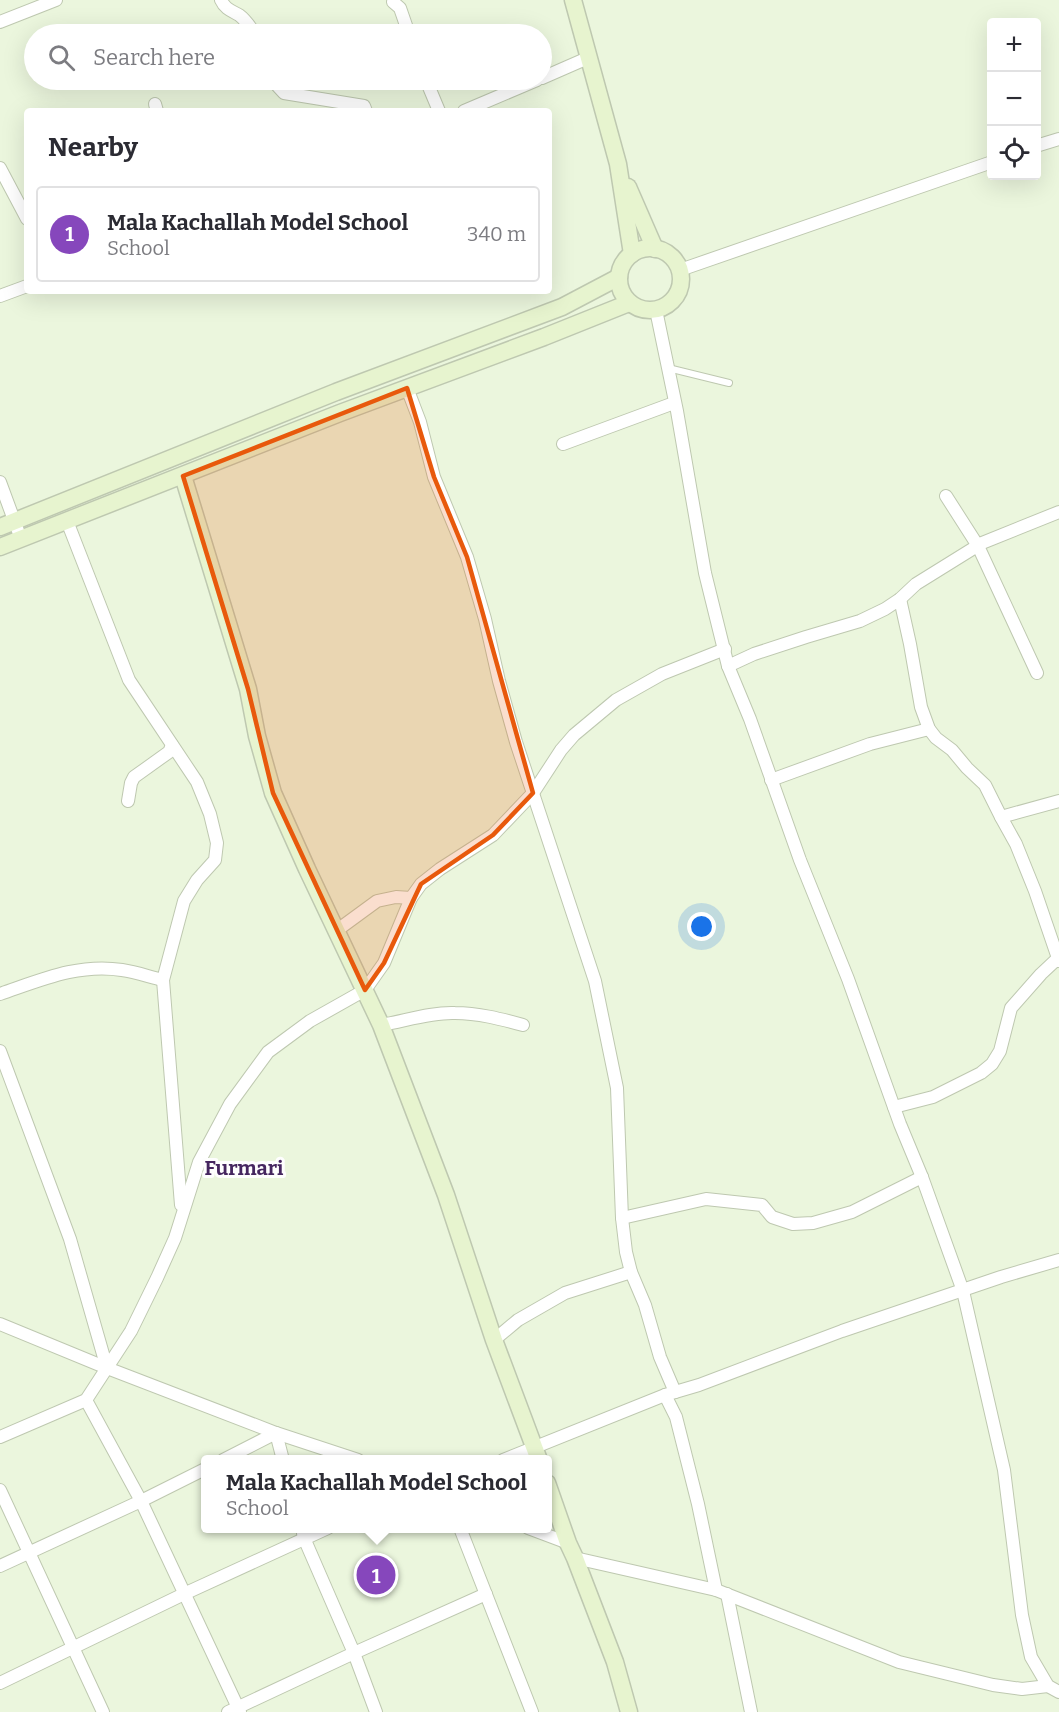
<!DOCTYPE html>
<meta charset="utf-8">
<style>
body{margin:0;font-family:Bitter,serif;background:#f2f2f3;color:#2b2b33}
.controls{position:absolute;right:18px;top:18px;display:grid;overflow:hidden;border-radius:6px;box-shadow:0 6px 24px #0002}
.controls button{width:54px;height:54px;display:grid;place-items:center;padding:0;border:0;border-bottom:2px solid #e1e1e2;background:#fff;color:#2b2b33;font:30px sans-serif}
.you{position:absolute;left:702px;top:927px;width:21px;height:21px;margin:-15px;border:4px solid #fff;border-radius:50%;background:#1a73e8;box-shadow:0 0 0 9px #1a73e833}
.badge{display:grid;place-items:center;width:39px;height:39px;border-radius:50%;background:#8647bc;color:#fff;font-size:20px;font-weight:700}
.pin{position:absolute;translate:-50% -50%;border:3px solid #fff;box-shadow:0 2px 6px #0006}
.popup{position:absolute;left:201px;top:1455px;width:351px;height:78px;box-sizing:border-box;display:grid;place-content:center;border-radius:6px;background:#fff;filter:drop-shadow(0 2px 4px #0005);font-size:20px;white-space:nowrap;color:#7c7c81}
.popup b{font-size:22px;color:#2b2b33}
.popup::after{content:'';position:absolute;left:50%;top:100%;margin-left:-12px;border:12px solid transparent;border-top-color:#fff}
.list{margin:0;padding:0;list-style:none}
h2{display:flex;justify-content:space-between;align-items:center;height:78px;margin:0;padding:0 24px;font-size:26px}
h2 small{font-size:20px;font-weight:400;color:#7c7c81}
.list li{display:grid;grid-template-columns:39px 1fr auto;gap:18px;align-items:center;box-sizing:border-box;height:96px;margin:0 12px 12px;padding:0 12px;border:2px solid #e1e1e2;border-radius:6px}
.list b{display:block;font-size:22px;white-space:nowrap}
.list p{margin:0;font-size:20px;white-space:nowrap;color:#7c7c81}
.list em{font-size:20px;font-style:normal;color:#7c7c81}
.icon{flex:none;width:33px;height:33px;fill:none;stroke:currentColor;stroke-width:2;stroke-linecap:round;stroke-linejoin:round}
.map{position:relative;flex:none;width:1059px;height:1712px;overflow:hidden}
.search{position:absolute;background:#fff;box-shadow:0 6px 24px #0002;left:24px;top:24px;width:528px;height:66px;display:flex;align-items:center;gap:15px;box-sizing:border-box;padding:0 21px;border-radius:33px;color:#7c7c81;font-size:22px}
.panel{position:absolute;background:#fff;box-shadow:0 6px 24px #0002;left:24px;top:108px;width:528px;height:186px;border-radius:6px}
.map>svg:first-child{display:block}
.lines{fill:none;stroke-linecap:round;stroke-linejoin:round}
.lane-casing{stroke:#bec8b0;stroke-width:8}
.street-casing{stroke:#bec8b0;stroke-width:14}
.secondary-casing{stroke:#bec8b0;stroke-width:19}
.lane{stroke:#fff;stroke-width:6}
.street{stroke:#fff;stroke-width:12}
.secondary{stroke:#e7f4cf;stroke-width:16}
.marked{fill:#e8590c;fill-opacity:0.2;stroke:#e8590c;stroke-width:4.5;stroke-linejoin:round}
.labels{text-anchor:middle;stroke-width:6;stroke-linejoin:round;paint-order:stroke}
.neighbourhood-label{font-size:20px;font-weight:bold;fill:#45265f;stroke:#fefefe}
</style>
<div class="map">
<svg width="1059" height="1712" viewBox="0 0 1059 1712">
<rect width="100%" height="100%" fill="#ebf6dd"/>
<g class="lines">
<g class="lane-casing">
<polyline id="lane" points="668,368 729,383"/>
</g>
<g class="street-casing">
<g id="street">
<path d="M221 0C225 9 232 11 239 15 246 20 251 28 255 34"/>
<polyline points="393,2 400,8 409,34"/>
<polyline points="0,22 56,0"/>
<polyline points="542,78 590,57"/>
<polyline points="272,80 284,93 364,106 366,111"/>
<polyline points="426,80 439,111"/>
<polyline points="155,104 157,111"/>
<polyline points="464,111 537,80"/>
<polyline points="1036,146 1059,139"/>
<polyline points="0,168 27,219"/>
<polyline points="680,270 992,162"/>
<polyline points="0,296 27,286"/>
<polyline points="656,310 677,411 705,573 728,666 750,719 800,860 848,979 900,1124 922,1177 963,1291 1004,1470 1022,1615 1031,1657 1048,1686 1059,1692"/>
<polyline points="407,388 420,422 434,477 467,557 485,619 499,681 516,742 595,981 617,1088 622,1218 626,1252 631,1272 645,1305 660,1357 675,1392"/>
<polyline points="563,444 674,403"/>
<polyline points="0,482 21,539"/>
<polyline points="946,496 978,546 1037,673"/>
<polyline points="67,521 129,680 197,782 210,814 217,843 215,860 197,880 184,901 163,980 181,1205"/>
<polyline points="900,599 910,644 921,707 929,729 936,738 952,750 967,768 985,785 1001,817 1016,844 1035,891 1059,961"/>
<polyline points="728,666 754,654 806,637 860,621 885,609 900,599 916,584 982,543 1059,512"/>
<polyline points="771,780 870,744 929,729"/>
<polyline points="128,801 131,783 134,777 169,752 172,745"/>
<polyline points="1001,817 1059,801"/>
<polyline points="336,931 377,901 396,897 411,898"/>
<path d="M0 994C41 980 79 963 122 970 136 972 150 977 163 980"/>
<path d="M381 1025C405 1021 431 1012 455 1013 478 1013 501 1019 523 1025"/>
<polyline points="0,1051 70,1239 107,1368"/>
<polyline points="894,1107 933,1097 981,1073 992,1064 1000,1051 1011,1008 1041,974 1058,958"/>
<polyline points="622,1218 706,1199 762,1205 772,1217 793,1224 813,1223 852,1212 922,1177"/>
<polyline points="0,1324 107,1368 276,1433 358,1460"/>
<polyline points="494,1340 518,1320 565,1293 631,1272"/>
<polyline points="665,1395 676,1417 698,1504 716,1590"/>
<polyline points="86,1400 141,1501 240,1712"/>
<polyline points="0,1437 86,1400 131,1331 157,1278 175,1238 199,1162 230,1104 268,1052 310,1021 365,990 384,963 411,898 421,884 440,869 493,835 533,793 561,750 574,735 616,700 662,674 725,649"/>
<polyline points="223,1460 276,1433 283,1460"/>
<polyline points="503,1460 665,1395 699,1385 842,1331 1001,1277 1059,1260"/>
<polyline points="0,1490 103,1712"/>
<polyline points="302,1528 304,1538 354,1653 376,1712"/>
<polyline points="460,1528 532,1712"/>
<polyline points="528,1528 568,1543"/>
<polyline points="575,1558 716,1590 899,1662 993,1685 1022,1689 1048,1686"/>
<polyline points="0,1566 141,1501 205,1469"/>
<polyline points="727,1594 751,1712"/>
<polyline points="0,1683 186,1593 328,1528"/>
<polyline points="228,1712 354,1653 486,1594"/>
</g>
</g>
<g class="secondary-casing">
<g id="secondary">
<polyline points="573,0 618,164 632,254"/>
<polyline points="628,187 655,249"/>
<circle cx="650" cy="279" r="31"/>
<polyline points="183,476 248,689 257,736 273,793 307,869 381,1025 446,1195 494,1340 539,1460"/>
<polyline points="0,527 336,392 562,307 619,277"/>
<polyline points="0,547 340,413 544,337 629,303"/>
<polyline points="547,1483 568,1543 575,1558 615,1662 629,1712"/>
</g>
</g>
<use href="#lane" class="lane"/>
<use href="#street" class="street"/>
<use href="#secondary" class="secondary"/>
</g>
<path class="marked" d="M407 388 434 477 467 557 533 793 493 835 421 884 384 963 365 990 273 793 248 689 183 476Z"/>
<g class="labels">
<g class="neighbourhood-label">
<text x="244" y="1175">Furmari</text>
</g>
</g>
</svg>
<div class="controls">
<button>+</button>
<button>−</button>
<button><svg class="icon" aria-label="locate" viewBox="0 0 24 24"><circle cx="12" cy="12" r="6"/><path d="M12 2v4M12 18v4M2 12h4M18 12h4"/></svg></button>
</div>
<div class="you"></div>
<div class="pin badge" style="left:376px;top:1575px">1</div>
<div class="popup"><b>Mala Kachallah Model School</b>School</div>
<div class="search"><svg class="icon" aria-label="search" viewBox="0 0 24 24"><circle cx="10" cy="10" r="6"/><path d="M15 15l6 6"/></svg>Search here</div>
<section class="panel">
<h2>Nearby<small></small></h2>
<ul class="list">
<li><span class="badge">1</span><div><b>Mala Kachallah Model School</b><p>School</p></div><em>340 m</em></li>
</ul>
</section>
</div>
